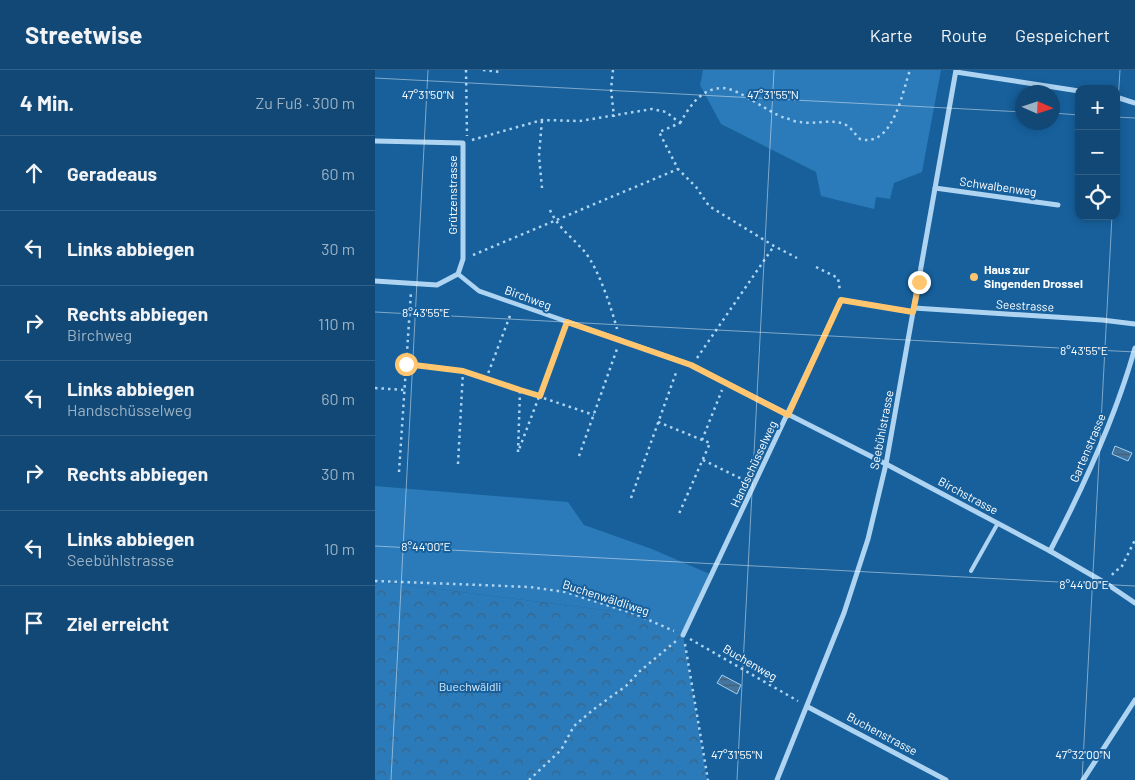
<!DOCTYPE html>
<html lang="de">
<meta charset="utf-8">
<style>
body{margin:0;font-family:Barlow,sans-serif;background:#1a4f7a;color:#f1f3f6}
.controls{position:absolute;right:15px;top:15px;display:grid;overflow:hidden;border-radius:10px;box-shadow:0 2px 8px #0003}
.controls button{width:45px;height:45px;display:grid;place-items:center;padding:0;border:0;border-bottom:1px solid #306087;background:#114875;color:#f1f3f6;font:25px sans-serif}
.compass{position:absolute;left:640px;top:15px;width:45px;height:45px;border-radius:50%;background:#114875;box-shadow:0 2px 8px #0003;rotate:93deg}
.stop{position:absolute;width:15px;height:15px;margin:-11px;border:4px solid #ffc66f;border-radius:50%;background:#fff}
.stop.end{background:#ffc66f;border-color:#fff;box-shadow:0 1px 5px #0008}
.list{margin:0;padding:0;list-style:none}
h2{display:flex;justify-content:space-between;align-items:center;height:65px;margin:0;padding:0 20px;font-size:21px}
h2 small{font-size:16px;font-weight:400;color:#9cb2c5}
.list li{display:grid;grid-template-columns:32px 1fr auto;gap:15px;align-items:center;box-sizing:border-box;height:75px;padding:0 20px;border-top:1px solid #306087}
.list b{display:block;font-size:19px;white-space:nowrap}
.list p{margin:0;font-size:16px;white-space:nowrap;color:#9cb2c5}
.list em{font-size:16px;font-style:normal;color:#9cb2c5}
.icon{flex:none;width:28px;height:28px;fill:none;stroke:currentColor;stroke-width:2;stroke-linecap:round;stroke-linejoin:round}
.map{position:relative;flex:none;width:760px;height:710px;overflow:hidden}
header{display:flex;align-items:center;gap:30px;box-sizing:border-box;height:70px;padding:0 25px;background:#114875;border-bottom:1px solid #306087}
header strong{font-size:24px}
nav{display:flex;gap:28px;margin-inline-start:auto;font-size:18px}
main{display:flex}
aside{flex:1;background:#114875}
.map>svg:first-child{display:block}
.green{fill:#2b7ab9}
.forest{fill:url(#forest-crowns)}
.water{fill:url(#water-rules);stroke:#a1d1f4}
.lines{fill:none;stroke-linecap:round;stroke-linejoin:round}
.path{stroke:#aed4f2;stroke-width:2.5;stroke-dasharray:2.5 4;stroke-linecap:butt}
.service{stroke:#aed4f2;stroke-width:4}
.pedestrian{stroke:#aed4f2;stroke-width:4.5}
.minor{stroke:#aed4f2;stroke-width:5}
.route{stroke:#ffc66f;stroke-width:6}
.ticks{fill:none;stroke:#fff;stroke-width:1;stroke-opacity:0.45}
.poi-dot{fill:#ffc66f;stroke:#17609c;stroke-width:2}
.labels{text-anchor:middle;stroke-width:4;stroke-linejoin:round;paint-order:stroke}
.street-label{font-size:12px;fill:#fff;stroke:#17609c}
.poi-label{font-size:12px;font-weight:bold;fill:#fff;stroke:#17609c;text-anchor:start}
.park-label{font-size:12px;fill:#d6ebfc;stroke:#17609c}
.ticks-label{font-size:12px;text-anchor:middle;fill:#fff;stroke:#17609c;stroke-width:4;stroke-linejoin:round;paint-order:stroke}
</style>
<header>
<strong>Streetwise</strong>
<nav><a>Karte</a><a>Route</a><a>Gespeichert</a></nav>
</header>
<main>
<aside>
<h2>4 Min.<small>Zu Fuß · 300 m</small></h2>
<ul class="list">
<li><svg class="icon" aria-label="ahead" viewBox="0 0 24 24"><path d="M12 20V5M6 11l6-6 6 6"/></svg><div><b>Geradeaus</b></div><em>60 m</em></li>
<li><svg class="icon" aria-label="left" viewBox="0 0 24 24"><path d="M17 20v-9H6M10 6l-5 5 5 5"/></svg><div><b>Links abbiegen</b></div><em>30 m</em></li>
<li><svg class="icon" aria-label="right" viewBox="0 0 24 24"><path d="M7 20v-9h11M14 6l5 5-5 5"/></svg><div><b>Rechts abbiegen</b><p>Birchweg</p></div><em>110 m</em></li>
<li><svg class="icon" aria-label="left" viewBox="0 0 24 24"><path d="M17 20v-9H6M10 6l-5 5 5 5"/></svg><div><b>Links abbiegen</b><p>Handschüsselweg</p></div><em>60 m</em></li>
<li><svg class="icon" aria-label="right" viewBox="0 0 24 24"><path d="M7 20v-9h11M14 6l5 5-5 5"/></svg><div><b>Rechts abbiegen</b></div><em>30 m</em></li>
<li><svg class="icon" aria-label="left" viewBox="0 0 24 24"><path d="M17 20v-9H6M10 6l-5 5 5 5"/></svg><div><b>Links abbiegen</b><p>Seebühlstrasse</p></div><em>10 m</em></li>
<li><svg class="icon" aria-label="arrive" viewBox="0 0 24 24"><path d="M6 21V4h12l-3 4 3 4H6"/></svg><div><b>Ziel erreicht</b></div></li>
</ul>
</aside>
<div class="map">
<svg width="760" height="710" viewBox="0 0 760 710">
<defs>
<pattern id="forest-crowns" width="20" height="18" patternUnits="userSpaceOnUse" patternTransform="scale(1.25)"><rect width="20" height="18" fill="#2b7ab9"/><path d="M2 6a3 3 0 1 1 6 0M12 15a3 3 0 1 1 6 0" fill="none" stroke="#3a6588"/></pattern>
<pattern id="water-rules" width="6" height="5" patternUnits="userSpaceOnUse" patternTransform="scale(1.25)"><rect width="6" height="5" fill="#43759f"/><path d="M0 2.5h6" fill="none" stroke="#485e71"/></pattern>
</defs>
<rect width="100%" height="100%" fill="#17609c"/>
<g class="green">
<polygon points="328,0 566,0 547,102 519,113 515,129 501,127 499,139 446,126 441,102 346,54 325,15"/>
<polygon points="0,416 193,432 209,455 277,479 337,505 308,565 260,544 0,511"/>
</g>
<polygon class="forest" points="0,511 260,544 308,565 332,710 0,710"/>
<g class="water">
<polygon points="740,376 757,383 753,391 737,384"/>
<polygon points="347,605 366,615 362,624 342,613"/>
</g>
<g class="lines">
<g class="path">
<polyline points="91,0 92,66"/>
<polyline points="108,0 125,2 125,0"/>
<polyline points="238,0 236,19 239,47"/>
<path d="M305 53C315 36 326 18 348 18 365 19 392 42 410 48 415 49 420 52 425 52 439 55 458 48 471 55 477 59 480 64 485 69 518 78 527 23 535 0"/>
<polyline points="97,70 167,50 205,51 277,39 291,42 305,53 284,62 303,99 321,117 334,136 399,176 422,188"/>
<polyline points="167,118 164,86 167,50"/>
<path d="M175 140C183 158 198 168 210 182 224 200 236 237 242 259"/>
<polyline points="98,185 303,99"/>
<polyline points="441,197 463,208 465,221"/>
<polyline points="475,232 528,240"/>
<polyline points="322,288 399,176"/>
<polyline points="31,293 88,301 219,345"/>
<polyline points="111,309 136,243"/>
<polyline points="0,318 29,320"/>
<polyline points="145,321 143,382 189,261"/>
<polyline points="283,352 335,373 303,446"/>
<polyline points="327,370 347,320"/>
<polyline points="204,386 242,279"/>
<polyline points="328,390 371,411"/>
<polyline points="83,394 88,301"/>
<polyline points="24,402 36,222"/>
<polyline points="256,428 302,300"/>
<polyline points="737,505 740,501 746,498 760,470"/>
<polyline points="0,511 155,517 190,522 260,544 299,561"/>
<polyline points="315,569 423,631"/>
<polyline points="310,574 333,710"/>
<polyline points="154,710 186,680 199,656 219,639 251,616 265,601 301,571"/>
</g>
<polyline class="service" points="596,501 623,453"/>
<polyline class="pedestrian" points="83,204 104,221 245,270"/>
<g class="minor">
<polyline points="581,2 704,21"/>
<polyline points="741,27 760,33"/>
<polyline points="0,71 88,73 88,189 83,204 62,215 0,211"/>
<polyline points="560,118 683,135"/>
<polyline points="539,238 727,250 760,254"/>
<polyline points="245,270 316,295 511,394 675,481 732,514 760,533"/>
<path d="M675 481C709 416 740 349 760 278"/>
<polyline points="308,565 466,230"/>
<polyline points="433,637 571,710"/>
<polyline points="402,710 469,543 493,469 511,394 581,0"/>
<polyline points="708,710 760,630"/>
</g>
</g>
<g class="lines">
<polyline class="route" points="31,294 88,301 145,320 165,326 192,252 316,295 413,345 466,230 538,242 544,212"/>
</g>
<path class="ticks" d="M0 8 648 42M678 43 704 45M741 47 760 48M741 63 745 0M0 242 760 282M0 476 760 516M16 710 53 0M362 710 399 0M707 710 737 146"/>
<circle class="poi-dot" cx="599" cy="207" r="5"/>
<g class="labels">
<g class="street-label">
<text transform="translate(623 117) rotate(8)" y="4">Schwalbenweg</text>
<text transform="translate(78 125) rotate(-90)" y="4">Grützenstrasse</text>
<text transform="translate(153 228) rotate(20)" y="4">Birchweg</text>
<text transform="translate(650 236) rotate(3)" y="4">Seestrasse</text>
<text transform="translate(507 360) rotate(-79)" y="4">Seebühlstrasse</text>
<text transform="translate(713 378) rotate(-67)" y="4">Gartenstrasse</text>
<text transform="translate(379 394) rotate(-65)" y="4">Handschüsselweg</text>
<text transform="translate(593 426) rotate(28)" y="4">Birchstrasse</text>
<text transform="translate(231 528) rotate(18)" y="4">Buchenwäldliweg</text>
<text transform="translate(375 593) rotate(30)" y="4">Buchenweg</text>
<text transform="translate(507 664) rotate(28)" y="4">Buchenstrasse</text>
</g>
<g class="poi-label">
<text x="609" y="204">Haus zur<tspan x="609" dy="14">Singenden Drossel</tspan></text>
</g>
<g class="park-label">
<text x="95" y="621">Buechwäldli</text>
</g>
</g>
<g class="ticks-label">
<text x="53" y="29">47°31'50"N</text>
<text x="398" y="29">47°31'55"N</text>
<text x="51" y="247">8°43'55"E</text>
<text x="709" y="285">8°43'55"E</text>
<text x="51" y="481">8°44'00"E</text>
<text x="709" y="519">8°44'00"E</text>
<text x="362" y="689">47°31'55"N</text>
<text x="708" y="689">47°32'00"N</text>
</g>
</svg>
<div class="controls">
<button>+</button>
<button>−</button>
<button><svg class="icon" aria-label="locate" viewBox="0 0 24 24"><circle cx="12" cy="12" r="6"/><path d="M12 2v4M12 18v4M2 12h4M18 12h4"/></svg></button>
</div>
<svg class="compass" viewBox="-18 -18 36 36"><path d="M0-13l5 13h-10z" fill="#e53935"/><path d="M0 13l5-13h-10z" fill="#9cb2c5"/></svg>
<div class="stop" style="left:31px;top:294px"></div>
<div class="stop end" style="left:544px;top:212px"></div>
</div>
</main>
